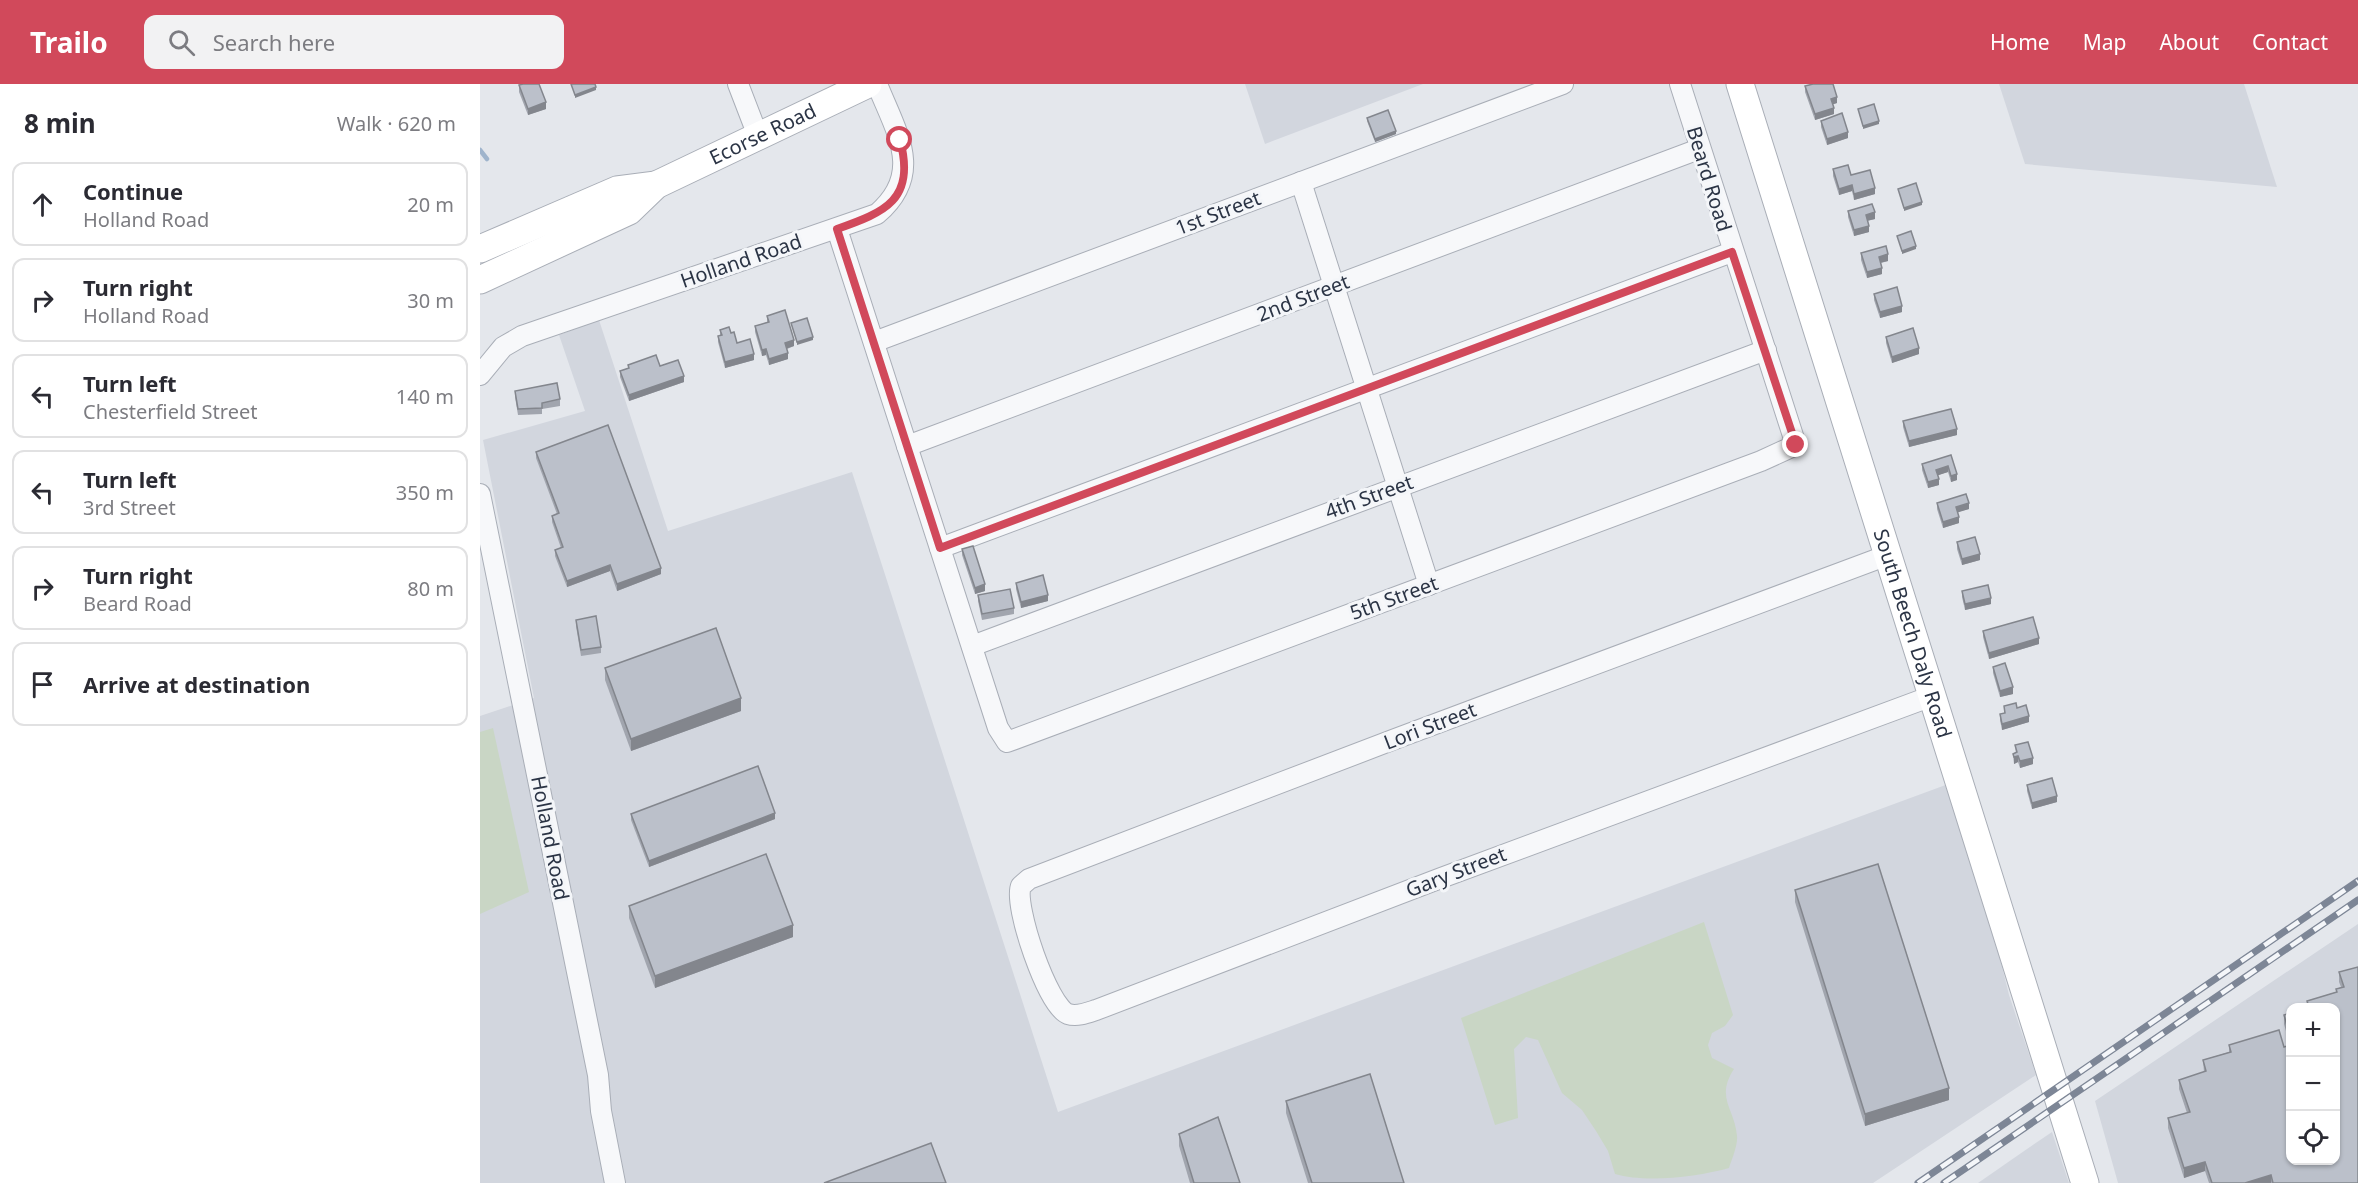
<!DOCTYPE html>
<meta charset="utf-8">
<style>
body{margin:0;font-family:"Noto Sans",sans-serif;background:#f2f2f3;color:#2b2b33}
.controls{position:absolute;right:18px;bottom:18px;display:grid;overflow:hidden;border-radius:12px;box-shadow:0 2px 4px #0004}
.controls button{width:54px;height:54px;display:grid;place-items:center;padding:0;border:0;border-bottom:2px solid #e1e1e2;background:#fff;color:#2b2b33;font:30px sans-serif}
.stop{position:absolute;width:18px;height:18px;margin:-14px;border:4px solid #d1495b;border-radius:50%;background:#fff}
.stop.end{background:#d1495b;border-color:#fff;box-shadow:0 2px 6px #0008}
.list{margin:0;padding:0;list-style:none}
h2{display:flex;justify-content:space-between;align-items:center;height:78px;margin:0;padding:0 24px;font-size:26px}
h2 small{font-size:20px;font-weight:400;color:#7c7c81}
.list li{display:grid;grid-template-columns:39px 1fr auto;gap:18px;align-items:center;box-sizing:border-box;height:84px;margin:0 12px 12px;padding:0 12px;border:2px solid #e1e1e2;border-radius:12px}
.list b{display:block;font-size:22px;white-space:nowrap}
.list p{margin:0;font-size:20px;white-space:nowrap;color:#7c7c81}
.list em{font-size:20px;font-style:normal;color:#7c7c81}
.icon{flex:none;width:33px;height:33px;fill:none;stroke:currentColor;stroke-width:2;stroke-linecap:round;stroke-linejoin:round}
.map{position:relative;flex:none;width:1878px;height:1099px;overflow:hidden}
header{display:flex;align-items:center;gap:36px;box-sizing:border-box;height:84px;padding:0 30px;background:#d1495b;color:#fff}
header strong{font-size:28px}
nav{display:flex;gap:33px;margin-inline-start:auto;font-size:21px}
.search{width:420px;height:54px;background:#f2f2f3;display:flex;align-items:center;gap:15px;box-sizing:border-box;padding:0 21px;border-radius:12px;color:#7c7c81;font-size:22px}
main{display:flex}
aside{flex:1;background:#fff}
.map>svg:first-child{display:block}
.built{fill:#d2d6de;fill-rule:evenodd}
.green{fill:#c9d6c5}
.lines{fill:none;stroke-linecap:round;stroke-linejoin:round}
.stream{stroke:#9fb4cc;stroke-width:4.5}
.street-casing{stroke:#a9aeb7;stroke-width:22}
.secondary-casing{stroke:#a9aeb7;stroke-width:29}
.street{stroke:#f7f8fa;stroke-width:20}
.secondary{stroke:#fff;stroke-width:27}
.rail-casing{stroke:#7d8696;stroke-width:7}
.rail{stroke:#f4f6f9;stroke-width:4.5;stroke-dasharray:14;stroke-linecap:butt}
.wall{fill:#a1a5ae}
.shaded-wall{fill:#83868d}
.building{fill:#bbc0ca;stroke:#83868d;stroke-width:1.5}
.route{stroke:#d1495b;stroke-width:8}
.labels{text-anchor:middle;stroke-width:6;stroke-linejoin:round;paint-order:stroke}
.street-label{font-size:20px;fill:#2b3445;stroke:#f4f6f9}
</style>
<header>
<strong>Trailo</strong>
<div class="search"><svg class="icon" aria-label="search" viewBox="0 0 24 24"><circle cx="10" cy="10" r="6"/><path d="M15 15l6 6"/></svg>Search here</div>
<nav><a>Home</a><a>Map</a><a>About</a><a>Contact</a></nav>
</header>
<main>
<aside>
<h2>8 min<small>Walk · 620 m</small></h2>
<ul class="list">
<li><svg class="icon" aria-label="ahead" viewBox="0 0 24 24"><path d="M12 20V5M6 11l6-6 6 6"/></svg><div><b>Continue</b><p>Holland Road</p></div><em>20 m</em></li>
<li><svg class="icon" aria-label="right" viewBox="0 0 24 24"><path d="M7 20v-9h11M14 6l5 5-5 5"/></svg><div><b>Turn right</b><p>Holland Road</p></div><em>30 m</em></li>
<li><svg class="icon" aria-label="left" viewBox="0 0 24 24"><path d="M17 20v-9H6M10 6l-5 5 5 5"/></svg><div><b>Turn left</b><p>Chesterfield Street</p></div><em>140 m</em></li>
<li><svg class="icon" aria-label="left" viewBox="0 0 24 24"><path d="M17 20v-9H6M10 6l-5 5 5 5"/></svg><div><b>Turn left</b><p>3rd Street</p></div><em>350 m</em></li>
<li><svg class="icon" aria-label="right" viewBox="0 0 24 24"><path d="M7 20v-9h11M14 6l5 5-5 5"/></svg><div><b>Turn right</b><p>Beard Road</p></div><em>80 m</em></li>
<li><svg class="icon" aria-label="arrive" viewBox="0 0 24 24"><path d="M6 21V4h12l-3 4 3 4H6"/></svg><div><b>Arrive at destination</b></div></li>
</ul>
</aside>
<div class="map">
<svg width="1878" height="1099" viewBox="0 0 1878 1099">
<rect width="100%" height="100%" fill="#e4e7ec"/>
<g class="built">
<polygon points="765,0 943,0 785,60"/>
<polygon points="1519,0 1764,0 1797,103 1545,80"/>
<polygon points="119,236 188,447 372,388 578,1028 1471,699 1497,781 1529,911 1556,991 1393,1099 0,1099 0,632 54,614 3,356 105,327 79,251"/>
<path d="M1878 840V1099H1638L1615 1017ZM1810 924H1856V1076H1810Z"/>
<polygon points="1572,1048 1589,1099 1498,1099 1547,1065"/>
</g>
<g class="green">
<polygon points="13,644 49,808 0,830 0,648"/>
<path d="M1224 838 1253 931 1245 942 1232 949 1228 961 1232 974 1254 985C1235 1014 1255 1025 1257 1052 1258 1061 1252 1075 1249 1084 1217 1093 1165 1099 1135 1090L1128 1067 1116 1047 1102 1026 1082 1009 1058 956 1046 953 1034 965 1038 1034 1015 1041 981 934Z"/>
</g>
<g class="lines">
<polyline class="stream" points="0,66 7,75"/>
<g class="street-casing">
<g id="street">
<polyline points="258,0 278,52"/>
<polyline points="821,98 949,501"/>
<polyline points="357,145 518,644 527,658 1281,377 1316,361 1200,0"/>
<polyline points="394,258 1083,0"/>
<path d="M0 291 23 263 42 252 397 130C445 89 416 48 397 0"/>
<polyline points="427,362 1219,65"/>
<polyline points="0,410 118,991 121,1027 135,1099"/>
<polyline points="460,464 1252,168"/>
<path d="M1408 471 915 655 549 795 541 802C533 821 568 923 588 930 597 933 607 929 616 926L961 794 1452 612"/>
<polyline points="492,562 1286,266"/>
</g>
</g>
<g class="secondary-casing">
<g id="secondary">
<path id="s1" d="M1260 0 1605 1099"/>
<polyline points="0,165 137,106 176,101"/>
<path id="s2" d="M0 196 149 127 176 101 388 0"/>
</g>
</g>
<use href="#street" class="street"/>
<use href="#secondary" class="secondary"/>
<g class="rail-casing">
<g id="rail">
<polyline points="1438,1099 1878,797"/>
<polyline points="1464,1099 1878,816"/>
</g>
</g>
<use href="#rail" class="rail"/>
</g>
<g class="wall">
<polygon points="39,1 66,25 48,31 39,8"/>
<polygon points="1325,2 1357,19 1353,20 1354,30 1335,36 1325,8"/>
<polygon points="887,34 916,50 895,58 887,37"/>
<polygon points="1341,37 1368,54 1347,61 1341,43"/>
<polygon points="1353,85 1371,91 1395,110 1374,116 1372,107 1359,111 1353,92"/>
<polygon points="1368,127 1395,135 1387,137 1389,148 1374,152 1368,133"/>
<polygon points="1381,169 1408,177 1401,179 1402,190 1387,194 1381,176"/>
<polygon points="1394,210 1422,228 1400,234 1394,216"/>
<polygon points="287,232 314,262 307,265 308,275 289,281 286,271 282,272 275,248 275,242 287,238"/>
<polygon points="240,246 251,249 257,259 274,276 245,284 238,258 238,252 240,251"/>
<polygon points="1406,253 1439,270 1412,279 1406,259"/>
<polygon points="148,281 204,298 149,317 140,293 140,287 148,284"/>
<polygon points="35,307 80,315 80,322 62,325 62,330 38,331 35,313"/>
<polygon points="1423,337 1477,351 1429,363 1423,343"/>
<polygon points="56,368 181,490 137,507 130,487 87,503 75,472 75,466 81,464 72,438 72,432 77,430 56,374"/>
<polygon points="1471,371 1477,396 1471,398 1468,388 1458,391 1459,401 1448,404 1442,386 1442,380"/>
<polygon points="1457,419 1489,425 1477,428 1479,439 1463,444 1457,425"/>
<polygon points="1477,458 1500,476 1482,481 1477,465"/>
<polygon points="482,465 505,507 495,510 482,471"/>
<polygon points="536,499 568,517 541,524 536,505"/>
<polygon points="1482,507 1511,520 1485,526 1482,513"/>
<polygon points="498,511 534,524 534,530 502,536 498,517"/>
<polygon points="96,536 121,563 121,569 101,572 96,542"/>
<polygon points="1503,547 1559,560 1509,575 1503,553"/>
<polygon points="1513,583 1533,610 1520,613 1513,589"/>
<polygon points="125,584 261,627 151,667 125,596"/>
<polygon points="1524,622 1537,624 1549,638 1522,646 1520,636 1520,630 1524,629"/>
<polygon points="1535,661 1553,680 1540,684 1538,678 1534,680 1533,670 1536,669"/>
<polygon points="1547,701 1577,718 1552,725 1547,707"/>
<polygon points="151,730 295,735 169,783 151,736"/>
<polygon points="1315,806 1469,1016 1385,1042 1315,818"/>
<polygon points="149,822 313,853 175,904 149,834"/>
<polygon points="1878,883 1878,1099 1729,1099 1725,1087 1704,1094 1688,1044 1688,1034 1707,1029 1699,1005 1699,996 1724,988 1723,976 1749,968 1749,961 1810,1077 1827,917 1856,908 1856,905 1861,903 1859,898 1859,888"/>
<polygon points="1810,929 1810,961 1804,940 1804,931"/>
<polygon points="806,1017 924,1099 828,1099 806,1029"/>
<polygon points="699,1050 760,1099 710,1099 699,1062"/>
</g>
<g class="shaded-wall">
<polygon points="116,3 116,6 95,14 95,11"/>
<polygon points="1357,13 1357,19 1351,21 1351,15"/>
<polygon points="66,18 66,25 48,31 48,25"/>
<polygon points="1354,24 1354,30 1335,36 1335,30"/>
<polygon points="1399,37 1399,40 1383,45 1383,42"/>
<polygon points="916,47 916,50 895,58 895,55"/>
<polygon points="1368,48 1368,54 1347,61 1347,55"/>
<polygon points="1372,101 1372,107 1359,111 1359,105"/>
<polygon points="1395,104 1395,110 1374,116 1374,110"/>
<polygon points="1442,118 1442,121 1424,127 1424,124"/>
<polygon points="1395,128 1395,135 1386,137 1386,131"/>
<polygon points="1389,142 1389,148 1374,152 1374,146"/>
<polygon points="1436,162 1436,165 1422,170 1422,167"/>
<polygon points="1408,170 1408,177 1399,179 1399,173"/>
<polygon points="1402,184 1402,190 1387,194 1387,188"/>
<polygon points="1422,222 1422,228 1400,234 1400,228"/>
<polygon points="333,253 333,256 317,261 317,258"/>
<polygon points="314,256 314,262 305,265 305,259"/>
<polygon points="1439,264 1439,270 1412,279 1412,273"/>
<polygon points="286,265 286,271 282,272 282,266"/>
<polygon points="308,269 308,275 289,281 289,275"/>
<polygon points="274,270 274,276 245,284 245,278"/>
<polygon points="204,292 204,298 149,317 149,311"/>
<polygon points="1477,345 1477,351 1429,363 1429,357"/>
<polygon points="1468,382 1468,388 1456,392 1456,386"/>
<polygon points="1477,390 1477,396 1471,398 1471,392"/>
<polygon points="1459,395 1459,401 1448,404 1448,398"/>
<polygon points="1489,419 1489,425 1476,429 1476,423"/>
<polygon points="1479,433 1479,439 1463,444 1463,438"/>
<polygon points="1500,470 1500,476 1482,481 1482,475"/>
<polygon points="130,481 130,487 87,503 87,497"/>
<polygon points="181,484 181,490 137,507 137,500"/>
<polygon points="505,500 505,507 495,510 495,504"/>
<polygon points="568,511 568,517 541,524 541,518"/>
<polygon points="1511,514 1511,520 1485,526 1485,520"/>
<polygon points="1559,554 1559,560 1509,575 1509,569"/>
<polygon points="1533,603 1533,610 1520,613 1520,607"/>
<polygon points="261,614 261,627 151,667 151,655"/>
<polygon points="1549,632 1549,638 1522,646 1522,640"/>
<polygon points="1538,672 1538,678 1534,680 1534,673"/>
<polygon points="1553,674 1553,680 1540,684 1540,677"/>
<polygon points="1577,712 1577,718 1552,725 1552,719"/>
<polygon points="295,729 295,735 169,783 169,777"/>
<polygon points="313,841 313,853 175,904 175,892"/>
<polygon points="1469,1004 1469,1016 1385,1042 1385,1030"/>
<polygon points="1725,1078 1725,1087 1704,1094 1704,1084"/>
<polygon points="1791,1091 1791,1099 1765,1099"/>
</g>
<g class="building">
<polygon points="43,0 59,0 66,18 48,25 39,1"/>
<polygon points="91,0 115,0 116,3 95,11"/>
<polygon points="1333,0 1353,0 1357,13 1351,15 1354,24 1335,30 1325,2"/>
<polygon points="1394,20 1399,37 1383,42 1378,25"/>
<polygon points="908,26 916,47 895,55 887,34"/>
<polygon points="1362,29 1368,48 1347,55 1341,37"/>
<polygon points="1368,81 1371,91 1390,86 1395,104 1374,110 1372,101 1359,105 1353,85"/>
<polygon points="1436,99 1442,118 1424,124 1418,105"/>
<polygon points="1392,120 1395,128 1386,131 1389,142 1374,146 1368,127"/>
<polygon points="1431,147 1436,162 1422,167 1417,152"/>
<polygon points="1406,162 1408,170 1399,173 1402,184 1387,188 1381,169"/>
<polygon points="1417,203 1422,222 1400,228 1394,210"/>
<polygon points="305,226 314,256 305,259 308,269 289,275 286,265 282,266 275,242 289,238 287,232"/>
<polygon points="327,234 333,253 317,258 311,239"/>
<polygon points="249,243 251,249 254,248 257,259 270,255 274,270 245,278 238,252 242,251 240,246"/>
<polygon points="1433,244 1439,264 1412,273 1406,253"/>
<polygon points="176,271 180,282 198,276 204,292 149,311 140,287 149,284 148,281"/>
<polygon points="77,299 80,315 62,319 62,324 38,325 35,307"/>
<polygon points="1471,325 1477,345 1429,357 1423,337"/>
<polygon points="128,341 181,484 137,500 130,481 87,497 75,466 83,463 72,432 79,429 56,368"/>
<polygon points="1471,371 1477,390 1471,392 1468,382 1456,386 1459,395 1448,398 1442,380"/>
<polygon points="1486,410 1489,419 1476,423 1479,433 1463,438 1457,419"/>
<polygon points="1495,453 1500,470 1482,475 1477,458"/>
<polygon points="493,462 505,500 495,504 482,465"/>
<polygon points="563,491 568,511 541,518 536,499"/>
<polygon points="1508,501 1511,514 1485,520 1482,507"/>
<polygon points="530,505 534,524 502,530 498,511"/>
<polygon points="116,532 121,563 101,566 96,536"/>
<polygon points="1553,533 1559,554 1509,569 1503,547"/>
<polygon points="236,544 261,614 151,655 125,584"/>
<polygon points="1525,579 1533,603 1520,607 1513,583"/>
<polygon points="1536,619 1537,624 1546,621 1549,632 1522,640 1520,630 1525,629 1524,622"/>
<polygon points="1548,658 1553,674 1540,677 1538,672 1534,673 1533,670 1537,668 1535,661"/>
<polygon points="278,682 295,729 169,777 151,730"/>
<polygon points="1572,694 1577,712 1552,719 1547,701"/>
<polygon points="286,770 313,841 175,892 149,822"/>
<polygon points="1398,780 1469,1004 1385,1030 1315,806"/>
<polygon points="1878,883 1878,1099 1793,1099 1791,1091 1765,1099 1732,1099 1725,1078 1704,1084 1688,1034 1710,1028 1699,996 1726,987 1723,976 1751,968 1749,961 1799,946 1804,963 1810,961 1810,1077 1856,1077 1856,924 1828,924 1829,923 1827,917 1857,908 1856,905 1864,903 1859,888"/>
<polygon points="1810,929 1810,952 1804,931"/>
<polygon points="890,990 924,1099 832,1099 806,1017"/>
<polygon points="738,1033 760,1099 714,1099 699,1050"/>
<polygon points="451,1059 466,1099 344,1099"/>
</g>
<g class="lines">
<path class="route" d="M420 56C436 116 405 128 357 145L460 464 1252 168 1316 361"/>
</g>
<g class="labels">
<g class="street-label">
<text dy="7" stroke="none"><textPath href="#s2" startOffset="320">Ecorse Road</textPath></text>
<text transform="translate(1229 95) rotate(73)" y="7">Beard Road</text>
<text transform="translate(738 129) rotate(-21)" y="7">1st Street</text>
<text transform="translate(261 177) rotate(-19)" y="7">Holland Road</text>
<text transform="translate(823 214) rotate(-21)" y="7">2nd Street</text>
<text transform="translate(889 413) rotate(-20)" y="7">4th Street</text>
<text transform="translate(914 514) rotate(-20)" y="7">5th Street</text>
<text dy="7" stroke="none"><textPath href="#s1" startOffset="576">South Beech Daly Road</textPath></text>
<text transform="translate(950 642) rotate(-21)" y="7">Lori Street</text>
<text transform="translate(70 754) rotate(79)" y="7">Holland Road</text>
<text transform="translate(976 788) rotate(-21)" y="7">Gary Street</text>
</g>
</g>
</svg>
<div class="controls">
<button>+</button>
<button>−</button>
<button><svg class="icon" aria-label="locate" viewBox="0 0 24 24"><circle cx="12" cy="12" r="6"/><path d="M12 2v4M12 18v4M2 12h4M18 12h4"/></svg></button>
</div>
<div class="stop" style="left:420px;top:56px"></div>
<div class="stop end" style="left:1316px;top:361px"></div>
</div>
</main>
